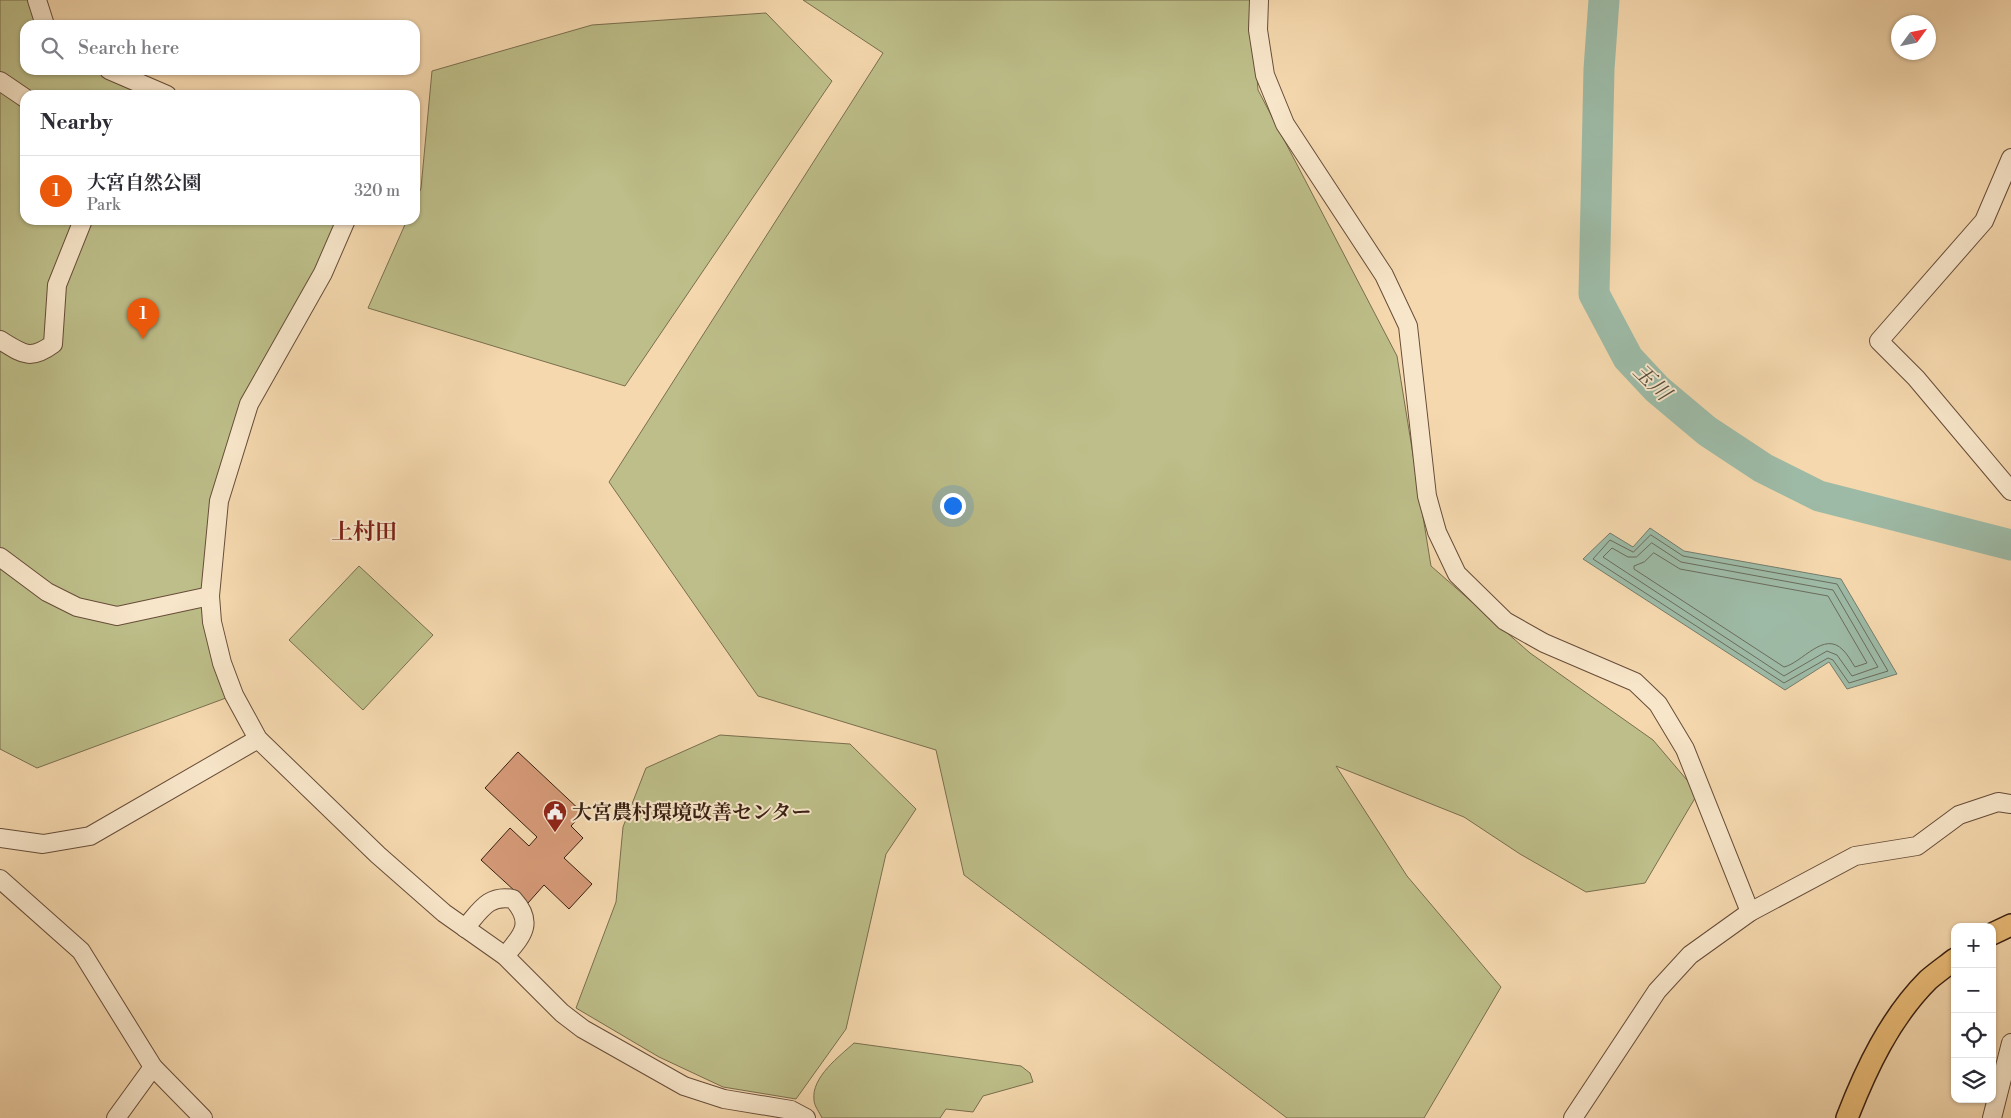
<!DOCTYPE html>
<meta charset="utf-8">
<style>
body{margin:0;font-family:"Libre Bodoni","Noto Serif JP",serif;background:#f7f7f7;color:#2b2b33}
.controls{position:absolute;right:15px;bottom:15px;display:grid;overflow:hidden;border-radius:10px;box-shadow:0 1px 4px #0004}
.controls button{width:45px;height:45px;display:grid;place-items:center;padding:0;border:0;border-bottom:1px solid #e1e1e2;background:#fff;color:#2b2b33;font:25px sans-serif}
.compass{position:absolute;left:1891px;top:15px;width:45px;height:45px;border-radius:50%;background:#fff;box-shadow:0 1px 4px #0004;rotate:57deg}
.you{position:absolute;left:952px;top:505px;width:18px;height:18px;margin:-12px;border:4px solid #fff;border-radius:50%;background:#1a73e8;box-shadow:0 0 0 8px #1a73e833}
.badge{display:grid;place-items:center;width:32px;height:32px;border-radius:50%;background:#ea580c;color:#fff;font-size:16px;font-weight:700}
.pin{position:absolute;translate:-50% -41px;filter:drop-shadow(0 1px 2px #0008)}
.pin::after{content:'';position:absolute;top:26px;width:18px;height:15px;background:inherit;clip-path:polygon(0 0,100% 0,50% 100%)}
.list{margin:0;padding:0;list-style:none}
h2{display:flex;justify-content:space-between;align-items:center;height:65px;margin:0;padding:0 20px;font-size:21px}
h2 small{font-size:16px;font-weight:400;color:#7c7c81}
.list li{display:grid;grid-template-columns:32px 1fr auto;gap:15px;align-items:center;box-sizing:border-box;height:70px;padding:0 20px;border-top:1px solid #e1e1e2}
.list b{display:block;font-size:19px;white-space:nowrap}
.list p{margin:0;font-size:16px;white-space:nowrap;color:#7c7c81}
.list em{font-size:16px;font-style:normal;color:#7c7c81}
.icon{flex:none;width:28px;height:28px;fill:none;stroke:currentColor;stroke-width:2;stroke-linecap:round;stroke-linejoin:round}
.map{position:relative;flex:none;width:2011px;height:1118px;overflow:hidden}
.search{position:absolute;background:#fff;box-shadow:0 1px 4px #0004;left:20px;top:20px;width:400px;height:55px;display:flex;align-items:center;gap:12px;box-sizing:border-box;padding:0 18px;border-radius:15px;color:#7c7c81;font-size:19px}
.panel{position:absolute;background:#fff;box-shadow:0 1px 4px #0004;left:20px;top:90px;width:400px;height:135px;border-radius:15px}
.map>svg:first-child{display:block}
.green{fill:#bdbe89;stroke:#7a6e4e}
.water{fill:#9dbaa6;stroke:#757c6b}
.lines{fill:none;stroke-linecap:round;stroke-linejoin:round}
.shore{stroke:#6a6c5c;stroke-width:1}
.river{stroke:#9dbaa6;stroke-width:31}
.building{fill:#d69a78;stroke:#381f12}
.minor-casing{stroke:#674d39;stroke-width:20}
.major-casing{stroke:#381f12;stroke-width:24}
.minor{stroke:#f8e6ca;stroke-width:18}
.major{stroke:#eabc77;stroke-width:21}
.labels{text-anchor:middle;stroke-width:4;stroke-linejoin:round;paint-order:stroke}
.poi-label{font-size:20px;font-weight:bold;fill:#381f12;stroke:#f8e6ca;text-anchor:start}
.water-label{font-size:21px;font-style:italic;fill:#564e3e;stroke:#f8e6ca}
.quarter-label{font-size:22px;font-weight:bold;fill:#7a1f14;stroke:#f8e6ca}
</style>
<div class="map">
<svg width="2011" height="1118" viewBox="0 0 2011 1118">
<rect width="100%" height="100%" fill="#f5d8ae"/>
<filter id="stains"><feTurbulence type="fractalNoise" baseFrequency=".004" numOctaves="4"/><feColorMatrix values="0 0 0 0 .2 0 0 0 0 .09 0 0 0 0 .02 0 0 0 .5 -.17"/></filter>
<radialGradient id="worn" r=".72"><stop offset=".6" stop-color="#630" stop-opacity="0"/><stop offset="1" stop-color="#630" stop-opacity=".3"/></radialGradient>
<g class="green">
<polygon points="0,0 37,0 45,25 25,25 25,70 109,70 167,95 25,95 25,220 346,220 249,404 219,501 210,596 234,695 37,768 0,749"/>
<polygon points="803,0 1251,0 1258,90 1397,356 1431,566 1530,653 1653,740 1698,793 1645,883 1586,892 1520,854 1464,817 1336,766 1407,876 1501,987 1424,1118 1287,1118 964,875 936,750 758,696 609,482 883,53"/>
<polygon points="766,13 832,81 625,386 368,308 407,220 415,220 415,203 421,188 432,71 592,25"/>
<polygon points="359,566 433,635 363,710 289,640"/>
<polygon points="720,735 850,744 916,809 886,854 846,1029 796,1099 723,1087 659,1057 576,1008 616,902 623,827 646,768"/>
<path d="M854 1043 1021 1066 1030 1073 1033 1082 983 1096 973 1112 946 1109 940 1118H822C820 1113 814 1106 814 1100 811 1077 840 1056 854 1043Z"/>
</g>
<polygon class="water" points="1650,528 1684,551 1841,579 1897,674 1847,689 1829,662 1785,690 1583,559 1610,533 1633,547"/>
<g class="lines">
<g class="shore">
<polygon points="1651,535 1683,556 1837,584 1888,671 1849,683 1833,660 1828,658 1784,683 1593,559 1610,540 1633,552"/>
<polygon points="1652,543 1681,562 1833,590 1878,667 1852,676 1837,655 1827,651 1784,676 1603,557 1612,548 1628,557 1636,557"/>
<path d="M1654 553 1680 569 1828 596 1867 663 1855 667C1851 661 1848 655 1843 650 1824 630 1802 663 1784 667L1634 569V566L1644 562Z"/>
</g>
<polyline class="river" points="1604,0 1599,69 1594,294 1628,358 1657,389 1707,431 1763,468 1819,496 2011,545"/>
</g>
<polygon class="building" points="518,752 583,813 571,826 583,838 564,858 592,884 569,909 544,885 528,903 481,860 510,828 529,846 537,837 485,788"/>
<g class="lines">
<g class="minor-casing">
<g id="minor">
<polyline points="37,0 45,25"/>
<polyline points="1259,0 1258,30 1265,75 1285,124 1384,275 1408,326 1427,496 1437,532 1457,574 1505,621 1544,643 1635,682 1658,704 1685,749 1750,912"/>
<polyline points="109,70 167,95"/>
<polyline points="0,81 25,98"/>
<polyline points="2011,158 1984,221 1879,341 1916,378 2011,491"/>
<polyline points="346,220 323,273 249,404 219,501 210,596 212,622 222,663 234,695 258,739 378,855 444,913 505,956 562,1013 583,1029 684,1086 724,1099 791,1110 806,1118"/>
<path d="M0 340C23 354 30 361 53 344L57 285 83 220"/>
<polyline points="0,557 47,592 77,607 117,616 210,596"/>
<polyline points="0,838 43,844 90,836 258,739"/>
<polyline points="0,879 81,951 153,1067 203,1118"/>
<path d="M465 928C480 911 488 894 513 899 535 923 522 936 505 956"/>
<polyline points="116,1118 153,1067"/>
<polyline points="1573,1118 1657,991 1690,955 1750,912 1855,856 1917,846 1959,815 1998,802 2011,804"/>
<polyline points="1992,1118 2011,1043"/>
</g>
</g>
<g class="major-casing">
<g id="major">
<polyline points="1992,934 2011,925"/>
<path d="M1847 1118C1866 1069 1890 1018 1928 980 1936 973 1946 966 1955 959"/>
</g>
</g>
<use href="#minor" class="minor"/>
<use href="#major" class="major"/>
</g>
<defs>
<g id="civic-pin" transform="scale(1.25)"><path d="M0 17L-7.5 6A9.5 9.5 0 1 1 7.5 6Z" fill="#8f2418" stroke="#f8e6ca"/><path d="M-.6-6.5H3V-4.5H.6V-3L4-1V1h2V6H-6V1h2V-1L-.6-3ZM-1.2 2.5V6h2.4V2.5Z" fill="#fff"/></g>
</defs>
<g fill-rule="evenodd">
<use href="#civic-pin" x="555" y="812"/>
</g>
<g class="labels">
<g class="poi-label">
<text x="572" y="819">大宮農村環境改善センター</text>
</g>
<g class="water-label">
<text transform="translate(1652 382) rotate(44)" y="7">玉川</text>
</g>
<g class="quarter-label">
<text x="364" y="539">上村田</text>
</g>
</g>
<rect width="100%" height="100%" filter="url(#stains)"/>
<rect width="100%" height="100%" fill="url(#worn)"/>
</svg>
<div class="controls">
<button>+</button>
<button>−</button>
<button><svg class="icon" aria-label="locate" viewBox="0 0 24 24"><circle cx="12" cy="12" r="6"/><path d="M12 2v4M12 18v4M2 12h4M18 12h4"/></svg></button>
<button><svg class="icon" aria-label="layers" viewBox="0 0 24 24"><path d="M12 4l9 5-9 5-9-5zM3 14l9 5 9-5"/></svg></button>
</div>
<svg class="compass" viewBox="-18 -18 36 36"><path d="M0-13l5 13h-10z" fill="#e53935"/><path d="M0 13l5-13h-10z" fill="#7c7c81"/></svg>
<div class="you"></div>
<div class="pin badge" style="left:143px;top:339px">1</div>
<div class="search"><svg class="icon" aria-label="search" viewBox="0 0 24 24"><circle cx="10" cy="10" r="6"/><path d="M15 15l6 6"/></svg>Search here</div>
<section class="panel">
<h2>Nearby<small></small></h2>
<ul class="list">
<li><span class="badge">1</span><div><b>大宮自然公園</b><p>Park</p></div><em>320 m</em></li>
</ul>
</section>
</div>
